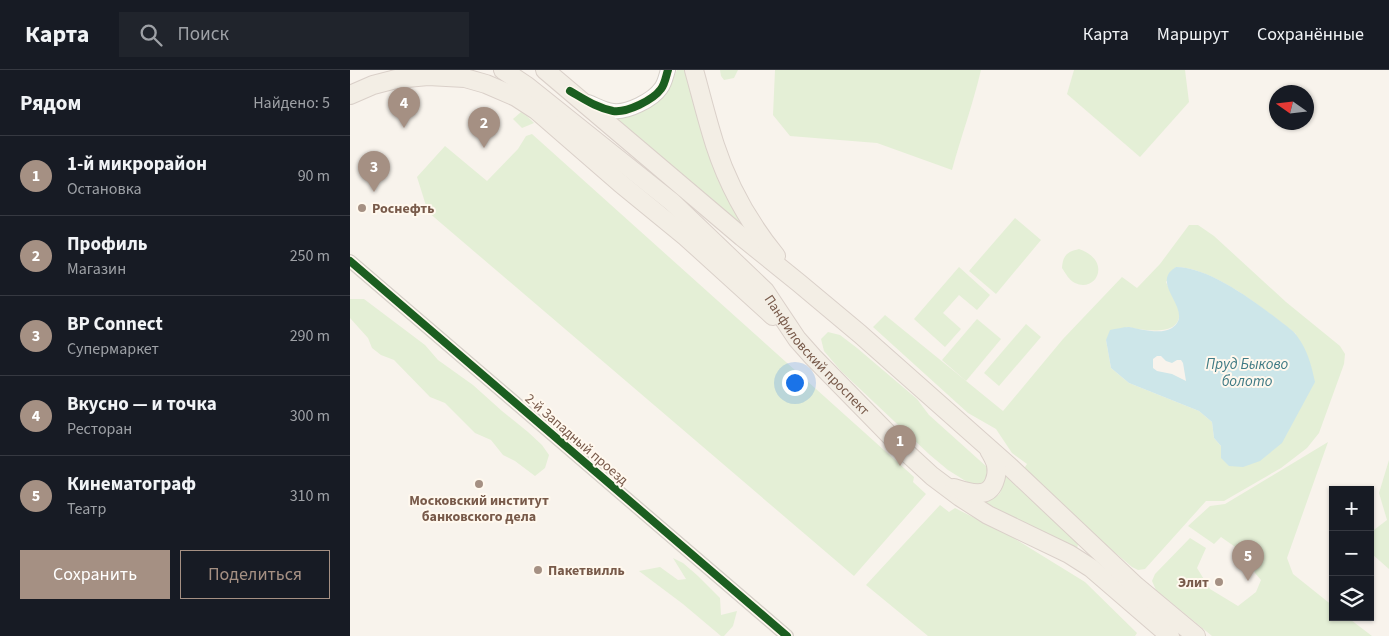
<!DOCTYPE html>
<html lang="ru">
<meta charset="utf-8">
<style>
body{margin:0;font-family:"Source Sans 3",sans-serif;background:#20242c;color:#f1f3f6}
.controls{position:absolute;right:15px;bottom:15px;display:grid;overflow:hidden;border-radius:0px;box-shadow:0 1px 4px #0004}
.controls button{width:45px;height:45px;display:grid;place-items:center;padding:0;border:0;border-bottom:1px solid #363941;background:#171b24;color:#f1f3f6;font:25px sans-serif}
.compass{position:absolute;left:919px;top:15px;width:45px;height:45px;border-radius:50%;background:#171b24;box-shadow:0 1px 4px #0004;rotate:284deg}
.you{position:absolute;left:444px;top:312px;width:18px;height:18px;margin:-12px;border:4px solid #fff;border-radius:50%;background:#1a73e8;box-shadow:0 0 0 8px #1a73e833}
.badge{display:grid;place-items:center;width:32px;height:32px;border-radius:50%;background:#a59083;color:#fff;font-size:16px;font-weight:700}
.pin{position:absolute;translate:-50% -41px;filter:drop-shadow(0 1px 2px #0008)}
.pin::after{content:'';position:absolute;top:26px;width:18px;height:15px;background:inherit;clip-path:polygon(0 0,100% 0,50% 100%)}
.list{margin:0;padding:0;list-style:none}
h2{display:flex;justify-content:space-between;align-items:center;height:65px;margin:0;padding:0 20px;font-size:21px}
h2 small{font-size:16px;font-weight:400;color:#9ea1a6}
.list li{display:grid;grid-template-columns:32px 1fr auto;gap:15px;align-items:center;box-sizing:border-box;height:80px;padding:0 20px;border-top:1px solid #363941}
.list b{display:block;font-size:19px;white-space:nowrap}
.list p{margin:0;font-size:16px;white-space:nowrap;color:#9ea1a6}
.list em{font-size:16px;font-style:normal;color:#9ea1a6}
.actions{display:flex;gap:10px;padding:15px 20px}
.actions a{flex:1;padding:11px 0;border:1px solid #a59083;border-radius:0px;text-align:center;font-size:18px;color:#a59083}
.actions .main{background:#a59083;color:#fff}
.icon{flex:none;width:28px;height:28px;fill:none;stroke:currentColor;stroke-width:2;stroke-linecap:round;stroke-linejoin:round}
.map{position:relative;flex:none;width:1039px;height:566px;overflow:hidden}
header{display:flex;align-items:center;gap:30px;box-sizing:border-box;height:70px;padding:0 25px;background:#171b24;border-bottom:1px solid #363941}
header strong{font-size:24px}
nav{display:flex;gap:28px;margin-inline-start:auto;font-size:18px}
.search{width:350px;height:45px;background:#20242c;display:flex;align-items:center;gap:12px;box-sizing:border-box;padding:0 18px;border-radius:0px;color:#9ea1a6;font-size:19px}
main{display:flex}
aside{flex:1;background:#171b24}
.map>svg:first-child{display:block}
.green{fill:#e4efd6;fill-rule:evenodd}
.water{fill:#cde6e9;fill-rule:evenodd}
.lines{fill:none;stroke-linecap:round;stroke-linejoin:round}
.minor-casing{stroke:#d6cfc8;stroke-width:14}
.tertiary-casing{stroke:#d6cfc8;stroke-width:16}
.primary-casing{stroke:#dad0c9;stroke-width:20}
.minor{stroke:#fefdfc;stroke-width:11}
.tertiary{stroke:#fefdfc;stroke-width:14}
.primary{stroke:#f3eee5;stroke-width:18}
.cycleway-casing{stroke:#fff8ee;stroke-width:11}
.cycleway{stroke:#1b5e20;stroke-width:8}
.poi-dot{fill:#a59083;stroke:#fff8ee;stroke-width:2}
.labels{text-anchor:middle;stroke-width:4;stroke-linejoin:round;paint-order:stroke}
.poi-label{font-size:14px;font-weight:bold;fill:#785a4a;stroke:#fff8ee;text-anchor:start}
.street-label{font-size:14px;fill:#785a4a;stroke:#fff8ee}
.water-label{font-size:15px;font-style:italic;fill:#3f7a84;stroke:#fff8ee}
</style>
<header>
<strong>Карта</strong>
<div class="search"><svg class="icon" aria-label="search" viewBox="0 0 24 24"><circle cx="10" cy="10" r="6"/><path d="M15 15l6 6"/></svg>Поиск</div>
<nav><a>Карта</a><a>Маршрут</a><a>Сохранённые</a></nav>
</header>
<main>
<aside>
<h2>Рядом<small>Найдено: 5</small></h2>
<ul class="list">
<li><span class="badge">1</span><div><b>1-й микрорайон</b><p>Остановка</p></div><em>90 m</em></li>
<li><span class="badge">2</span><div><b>Профиль</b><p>Магазин</p></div><em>250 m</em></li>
<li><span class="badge">3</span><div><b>ВР Connect</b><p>Супермаркет</p></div><em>290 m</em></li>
<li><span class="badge">4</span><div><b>Вкусно — и точка</b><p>Ресторан</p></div><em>300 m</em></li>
<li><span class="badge">5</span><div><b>Кинематограф</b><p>Театр</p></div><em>310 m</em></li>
</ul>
<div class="actions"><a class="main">Сохранить</a><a>Поделиться</a></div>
</aside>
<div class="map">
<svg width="1039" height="566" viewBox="0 0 1039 566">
<rect width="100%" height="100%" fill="#f8f3ec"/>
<g class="green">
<polygon points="327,0 338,0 396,158 378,147 264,50 296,38 319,17"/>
<polygon points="370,0 388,0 384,8 374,10 371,6"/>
<path d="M425 0H631C623 34 611 67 602 100L527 73 440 66 423 45Z"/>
<polygon points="724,0 835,0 839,32 790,87 717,24"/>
<polygon points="171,42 177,46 184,53 172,58 163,49"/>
<polygon points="182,64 564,407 563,412 576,424 504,506 78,142 67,107 95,76 137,111 168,79 176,66"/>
<polygon points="665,148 691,170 646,224 619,201"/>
<path d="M839 155H848L864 166 936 232 990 276 995 284 994 294 969 363 957 378 931 398 874 431H856L795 499 788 500 782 497 671 403 677 394 662 383 646 359 618 343 523 257 535 245 653 341 713 269 772 207 787 218 810 194ZM826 197C863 197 917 241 946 264L871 388V376L864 368 862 352 849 341 779 313 761 298 756 270 777 257C792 260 833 268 829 241 828 235 819 219 816 212Z"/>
<path d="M729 179C763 191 746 223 725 213 719 210 716 204 712 198 713 186 716 182 729 179Z"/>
<polygon points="609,197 640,225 627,240 609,225 593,243 611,259 595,277 564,249"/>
<polygon points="14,229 75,275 88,290 123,315 152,341 178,362 192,375 199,385 195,398 185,406 165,391 153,385 141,370 125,363 95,333 80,327 44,290 31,285 22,278 18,268 0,248 0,229"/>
<polygon points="627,249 651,269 616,311 592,290"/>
<polygon points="676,254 691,267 649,316 634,303"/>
<polygon points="478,262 490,265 507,278 567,329 579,345 638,398 639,406 631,417 622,415 598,400 580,385 491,301 474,281 471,269"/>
<polygon points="978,372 937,488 943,504 983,536 983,547 997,547 1022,566 862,566 806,520 802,511 805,504 840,468 856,478 847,498 860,519 888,536 906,522 911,510 905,503 898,486 871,467 864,474 838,456 860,436 875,434"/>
<polygon points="1039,390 1039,499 1022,484 1020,480 1020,463 1037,450 1029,423"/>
<path d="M654 402 700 445 728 474 727 479H724L631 431C654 427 651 423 654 402Z"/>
<polygon points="590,435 599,442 605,438 662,467 735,512 787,563 785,566 578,566 516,515"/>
<polygon points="323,488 333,493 348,506 370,528 371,545 387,541 383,556 374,566 371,566 333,534 289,501 310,497 328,510 336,509"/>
</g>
<path class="water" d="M826 197C859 197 904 231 930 251 936 256 943 260 947 266 958 281 961 294 965 312L932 373 910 391 893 397 879 396 871 388V376L864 368 862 352 849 341 779 313 761 298 756 270 760 260C766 259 773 257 779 257 790 259 811 265 822 258 843 244 810 221 818 205 819 202 823 199 826 197ZM807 286H811L816 291 822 293 827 290H831L833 293 836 311 822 304 807 301 803 298V289Z"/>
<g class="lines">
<g class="minor-casing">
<polyline id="minor" points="0,191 437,566"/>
</g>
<g class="tertiary-casing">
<path id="tertiary" d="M238 32C246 35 254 40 263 41 277 43 303 30 311 18 315 13 316 6 318 0"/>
</g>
<g class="primary-casing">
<g id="primary">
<path id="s1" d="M153 0 177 16 322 132 415 221 447 269 463 287 557 383 582 406 610 427 638 445 719 484 741 498 820 566"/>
<polyline points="195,0 392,167 449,213 510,264 659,396 786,516 846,566"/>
<path d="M344 0C351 25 357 50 365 75 378 115 399 153 426 186"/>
<polyline points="0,25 23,15 46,9 78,6 115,8 136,14 166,27 186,40 270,113 336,167 423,246"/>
<path d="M604 418C613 421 623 424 631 423 644 422 648 405 646 395 645 390 642 385 639 380"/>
</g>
</g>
<use href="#minor" class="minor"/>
<use href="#tertiary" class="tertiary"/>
<use href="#primary" class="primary"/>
<g class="cycleway-casing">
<g id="cycleway">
<path d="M220 21C234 29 247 38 263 41 277 43 303 30 311 19 315 14 316 6 318 0"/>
<polyline points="0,191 437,566"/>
</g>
</g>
<use href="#cycleway" class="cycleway"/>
</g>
<g class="poi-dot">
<circle cx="12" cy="138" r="5"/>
<circle cx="129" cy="414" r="5"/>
<circle cx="188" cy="500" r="5"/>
<circle cx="869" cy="512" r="5"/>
</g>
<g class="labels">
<g class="poi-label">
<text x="22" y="143">Роснефть</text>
<text x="129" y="435" text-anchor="middle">Московский институт<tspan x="129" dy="16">банковского дела</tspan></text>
<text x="198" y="505">Пакетвилль</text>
<text x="859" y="517" text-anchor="end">Элит</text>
</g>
<g class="street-label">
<text dy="5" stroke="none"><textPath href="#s1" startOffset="426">Панфиловский проспект</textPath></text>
<text transform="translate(227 369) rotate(41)" y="5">2-й Западный проезд</text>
</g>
<g class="water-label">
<text x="897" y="299">Пруд Быково<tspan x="897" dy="17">болото</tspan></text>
</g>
</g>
</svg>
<div class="controls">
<button>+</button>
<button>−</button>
<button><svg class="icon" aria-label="layers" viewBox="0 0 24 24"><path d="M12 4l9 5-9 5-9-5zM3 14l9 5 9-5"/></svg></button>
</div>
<svg class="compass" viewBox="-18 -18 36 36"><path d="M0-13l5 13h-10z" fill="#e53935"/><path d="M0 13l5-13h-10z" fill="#9ea1a6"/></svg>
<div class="you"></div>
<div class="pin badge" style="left:550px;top:396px">1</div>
<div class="pin badge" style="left:134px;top:78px">2</div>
<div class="pin badge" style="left:24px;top:122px">3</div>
<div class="pin badge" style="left:54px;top:58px">4</div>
<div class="pin badge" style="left:898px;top:511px">5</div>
</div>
</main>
